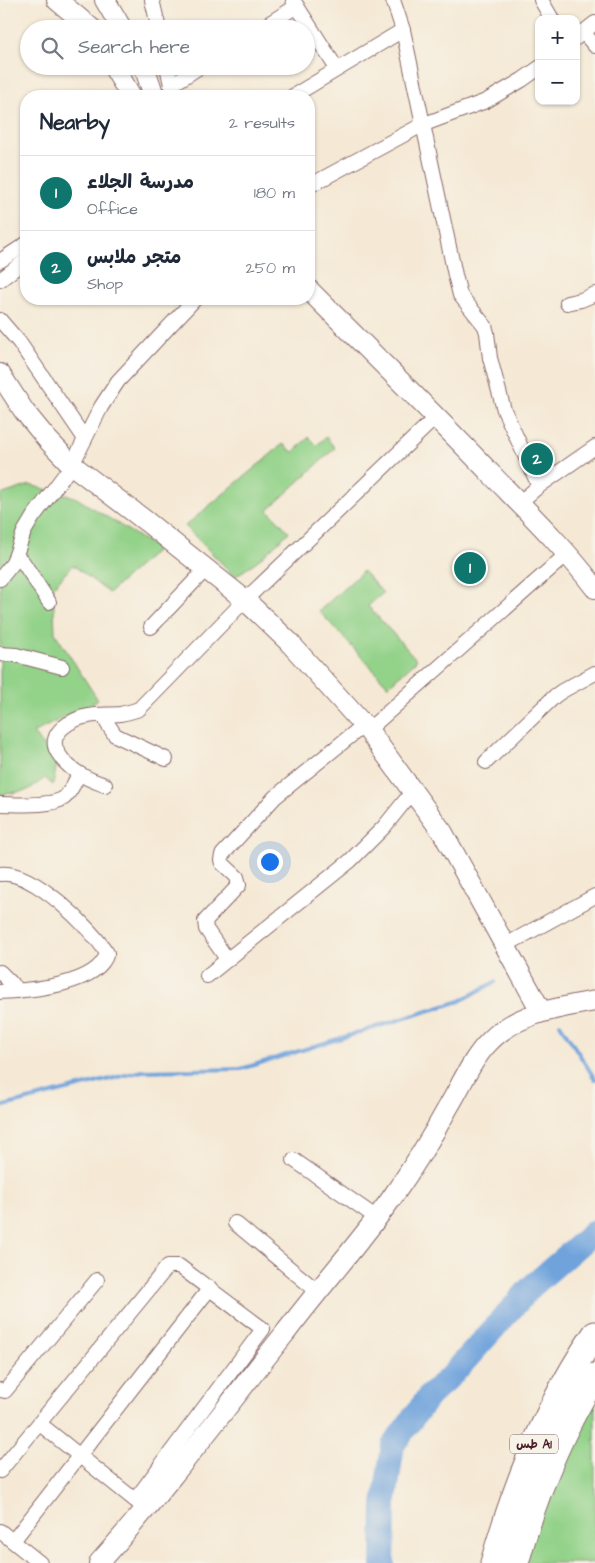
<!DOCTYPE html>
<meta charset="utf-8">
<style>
body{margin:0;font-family:"Architects Daughter","Playpen Sans Arabic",sans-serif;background:#f2f2f3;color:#1f2937}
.controls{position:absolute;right:15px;top:15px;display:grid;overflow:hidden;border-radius:10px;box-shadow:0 1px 4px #0004}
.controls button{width:45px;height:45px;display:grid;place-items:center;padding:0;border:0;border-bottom:1px solid #e0e1e3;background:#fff;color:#1f2937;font:25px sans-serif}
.you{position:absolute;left:269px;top:861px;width:18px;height:18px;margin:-12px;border:4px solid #fff;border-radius:50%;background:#1a73e8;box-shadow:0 0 0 8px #1a73e833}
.badge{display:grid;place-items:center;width:32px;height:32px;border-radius:50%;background:#0f766e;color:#fff;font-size:16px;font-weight:700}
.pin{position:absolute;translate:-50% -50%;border:2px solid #fff;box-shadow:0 1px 5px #0006}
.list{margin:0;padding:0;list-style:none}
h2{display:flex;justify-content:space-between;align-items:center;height:65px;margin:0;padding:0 20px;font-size:21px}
h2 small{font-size:16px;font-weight:400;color:#747a83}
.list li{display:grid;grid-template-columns:32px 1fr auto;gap:15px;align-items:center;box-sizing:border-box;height:75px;padding:0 20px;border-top:1px solid #e0e1e3}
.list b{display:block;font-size:19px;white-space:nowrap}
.list p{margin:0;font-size:16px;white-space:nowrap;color:#747a83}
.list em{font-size:16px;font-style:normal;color:#747a83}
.icon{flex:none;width:28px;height:28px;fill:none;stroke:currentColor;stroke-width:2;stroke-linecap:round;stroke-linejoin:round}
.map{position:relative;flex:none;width:595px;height:1563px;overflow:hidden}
.search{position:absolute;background:#fff;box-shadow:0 1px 4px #0004;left:20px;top:20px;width:295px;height:55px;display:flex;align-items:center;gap:12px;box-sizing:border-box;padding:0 18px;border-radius:28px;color:#747a83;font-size:19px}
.panel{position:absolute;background:#fff;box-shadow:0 1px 4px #0004;left:20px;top:90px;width:295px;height:215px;border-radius:20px}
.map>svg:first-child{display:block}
.green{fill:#93d289;stroke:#6e785a}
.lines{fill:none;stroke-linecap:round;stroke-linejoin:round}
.stream{stroke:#70a3dc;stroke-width:4}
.river{stroke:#70a3dc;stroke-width:24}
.street-casing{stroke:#866666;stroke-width:16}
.secondary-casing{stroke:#866666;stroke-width:22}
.highway-casing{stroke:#866666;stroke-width:27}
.street{stroke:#fff;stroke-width:14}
.secondary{stroke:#fff;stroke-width:20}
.highway{stroke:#fff;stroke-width:25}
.labels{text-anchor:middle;stroke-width:4;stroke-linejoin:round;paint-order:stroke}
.shield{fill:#f7f3e8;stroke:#7e5f64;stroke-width:1}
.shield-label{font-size:12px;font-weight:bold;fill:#4a1f2b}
</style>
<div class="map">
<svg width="595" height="1563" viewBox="0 0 595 1563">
<rect width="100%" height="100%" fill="#f7f3e8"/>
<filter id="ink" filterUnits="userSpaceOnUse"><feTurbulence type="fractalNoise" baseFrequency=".02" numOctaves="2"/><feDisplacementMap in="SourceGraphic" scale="10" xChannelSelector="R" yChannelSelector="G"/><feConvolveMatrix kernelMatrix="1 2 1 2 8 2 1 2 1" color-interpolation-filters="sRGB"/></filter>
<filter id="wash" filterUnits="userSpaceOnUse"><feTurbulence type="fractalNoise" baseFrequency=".0096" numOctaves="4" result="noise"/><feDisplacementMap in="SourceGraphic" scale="20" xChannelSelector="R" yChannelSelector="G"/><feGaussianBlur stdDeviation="1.12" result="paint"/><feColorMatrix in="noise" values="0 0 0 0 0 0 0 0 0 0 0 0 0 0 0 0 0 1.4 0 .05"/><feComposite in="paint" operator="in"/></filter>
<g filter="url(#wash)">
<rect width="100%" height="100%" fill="#f5e9d5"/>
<g class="green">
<polygon points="309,437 317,445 326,437 335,448 268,510 289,532 261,558 235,577 185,526 283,444 293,452"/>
<polygon points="30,485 75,497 158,549 109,593 73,565 53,587 55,633 98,700 33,733 57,763 53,785 45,778 28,790 0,795 0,495"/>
<polygon points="363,571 383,593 368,606 417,660 388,686 319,611"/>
<polygon points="595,1399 595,1563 523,1563 544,1493"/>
</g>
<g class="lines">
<g class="stream">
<polyline points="560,1024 595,1079"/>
<polyline points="0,1107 142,1071 241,1069 460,1001 495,982"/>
</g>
<polyline class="river" points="383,1563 384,1505 393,1445 429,1396 453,1374 531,1287 595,1231"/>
</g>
</g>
<g filter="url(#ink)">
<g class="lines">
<g class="street-casing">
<g id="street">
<polyline points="152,0 159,29"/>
<polyline points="293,0 337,69"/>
<polyline points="393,0 403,30 455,275 460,295 485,326 487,333 490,358 504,410 539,486"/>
<polyline points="541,0 552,19"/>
<polyline points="260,29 297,6"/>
<polyline points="583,32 595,46"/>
<polyline points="576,38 595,23"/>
<polyline points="167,66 171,85 171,96"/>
<polyline points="171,85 201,66"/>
<polyline points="293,96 403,30"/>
<polyline points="309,186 422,125 486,101 522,80 539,68"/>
<polyline points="0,261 26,244"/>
<polyline points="0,280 26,260"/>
<polyline points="567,303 581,300 595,294"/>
<polyline points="0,320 19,342 85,439"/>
<polyline points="519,503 539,486 595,447"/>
<polyline points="16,556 23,562 49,602"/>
<polyline points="0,579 13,563 24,532 33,517 72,465 101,407 118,381 195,299"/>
<polyline points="151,627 206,569"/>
<polyline points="0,654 16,655 62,667"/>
<polyline points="105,715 107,723 115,735 166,759"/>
<polyline points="368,730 567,554"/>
<polyline points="486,762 555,696 562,691 595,673"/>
<path d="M105 785C86 779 68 770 58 753 45 733 73 718 89 716 99 714 110 715 120 714 127 713 133 711 139 709L245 600 436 417"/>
<path d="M0 804C16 804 51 807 64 798 71 792 75 781 79 774"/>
<path d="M0 874C32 869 91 928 107 953 98 986 28 990 0 992"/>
<polyline points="504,946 595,896"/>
<polyline points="227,959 206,929 205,921 239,885 237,877 222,863 221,860 222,855 275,797 364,725"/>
<polyline points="0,972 19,991"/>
<polyline points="207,976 350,861 384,827 413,791"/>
<polyline points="294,1160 377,1218"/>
<polyline points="235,1223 317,1291"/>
<polyline points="0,1390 5,1391 97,1280"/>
<polyline points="40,1424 141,1505"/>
<polyline points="0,1471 168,1266 179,1266 263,1329 135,1500"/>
<polyline points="0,1531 40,1563"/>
<polyline points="13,1541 210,1288"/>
</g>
</g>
<g class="secondary-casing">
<g id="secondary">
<polyline points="57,0 92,29"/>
<polyline points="105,0 122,29"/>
<polyline points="113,66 131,96"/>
<polyline points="144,66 154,96"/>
<path d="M309 290C371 352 433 413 493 476 528 512 565 548 595 588"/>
<polyline points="0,374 24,411 46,438 72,465 147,522 245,600 288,641 368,730 443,833 541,1011"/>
<path d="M99 1563C165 1489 224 1410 286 1332 320 1287 358 1245 391 1199 413 1168 432 1137 450 1104 462 1084 472 1059 489 1042 516 1013 559 1008 595 1001"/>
</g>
</g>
<g class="highway-casing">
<g id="highway">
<path d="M493 1563C516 1482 547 1404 595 1334"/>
<path d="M516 1563C534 1497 559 1434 595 1376"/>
</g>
</g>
<use href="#street" class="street"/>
<use href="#secondary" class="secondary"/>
<use href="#highway" class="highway"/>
</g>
</g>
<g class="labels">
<rect class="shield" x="510" y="1434.5" width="48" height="19" rx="4"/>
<g class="shield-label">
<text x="534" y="1448">طس A1</text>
</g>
</g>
</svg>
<div class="controls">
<button>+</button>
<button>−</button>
</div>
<div class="you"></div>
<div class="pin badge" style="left:470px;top:568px">1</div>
<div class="pin badge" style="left:537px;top:459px">2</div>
<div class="search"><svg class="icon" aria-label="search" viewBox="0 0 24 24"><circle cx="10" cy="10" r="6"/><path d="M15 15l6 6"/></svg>Search here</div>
<section class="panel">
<h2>Nearby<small>2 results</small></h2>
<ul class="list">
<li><span class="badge">1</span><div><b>مدرسة الجلاء</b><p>Office</p></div><em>180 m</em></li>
<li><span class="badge">2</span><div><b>متجر ملابس</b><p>Shop</p></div><em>250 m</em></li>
</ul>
</section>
</div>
